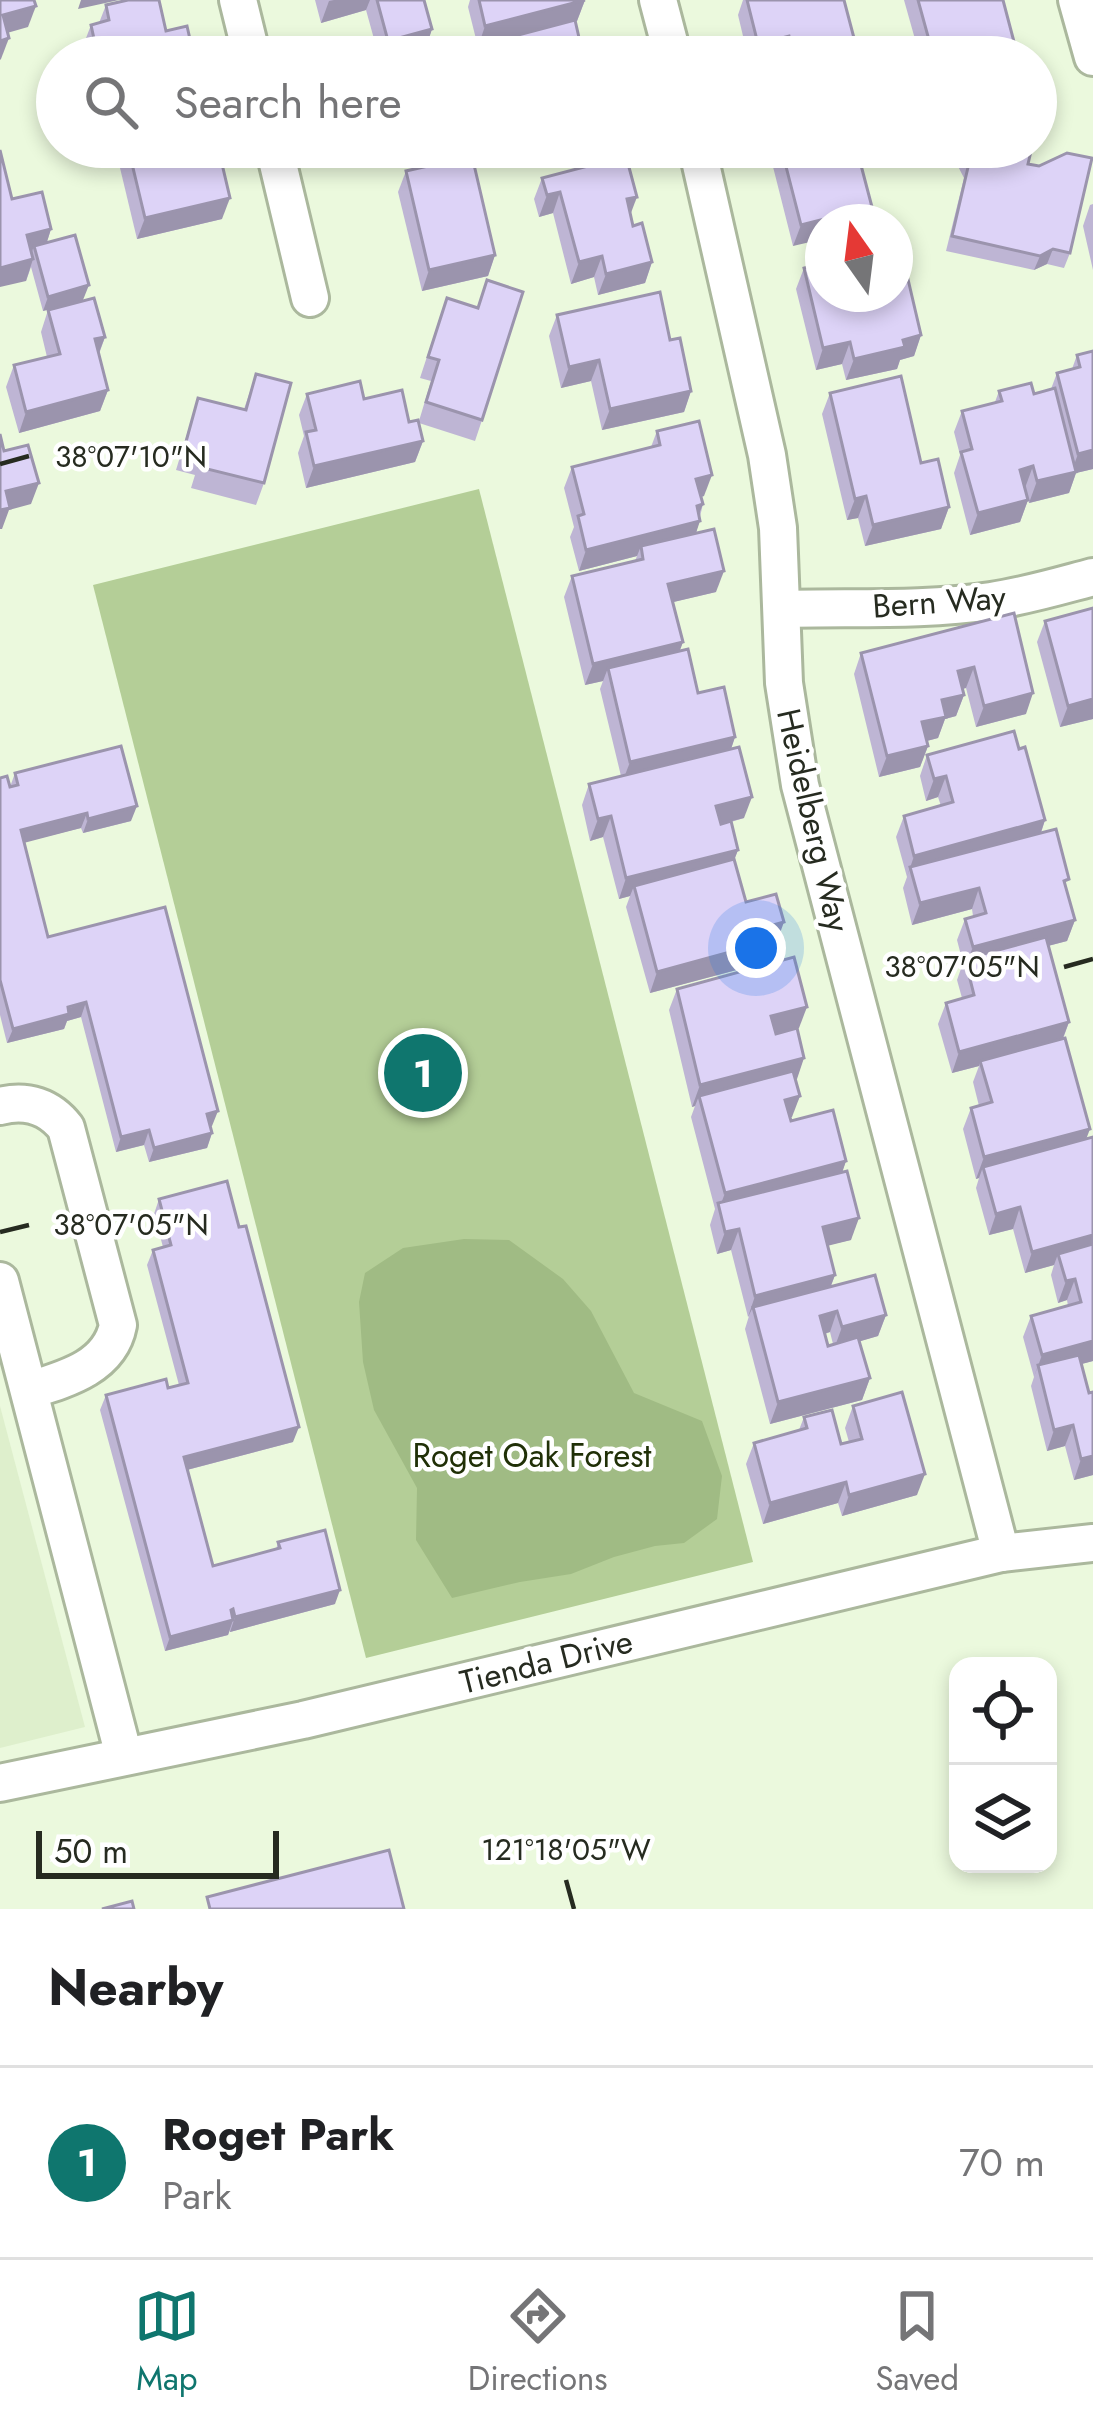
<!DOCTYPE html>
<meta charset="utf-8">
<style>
body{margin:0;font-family:Jost,sans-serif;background:#f2f2f2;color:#202124}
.controls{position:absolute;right:36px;bottom:36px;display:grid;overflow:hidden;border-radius:24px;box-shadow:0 6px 18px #0003}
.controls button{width:108px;height:108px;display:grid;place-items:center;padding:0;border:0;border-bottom:3px solid #e0e0e0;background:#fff;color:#202124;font:60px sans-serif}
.compass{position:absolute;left:805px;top:204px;width:108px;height:108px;border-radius:50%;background:#fff;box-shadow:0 6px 18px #0003;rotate:346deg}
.scale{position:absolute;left:36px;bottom:30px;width:243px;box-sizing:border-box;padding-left:12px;border:6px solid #262b20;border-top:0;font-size:33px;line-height:42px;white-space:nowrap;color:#262b20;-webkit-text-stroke:9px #fff;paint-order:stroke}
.you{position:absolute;left:756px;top:948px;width:42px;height:42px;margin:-30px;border:9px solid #fff;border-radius:50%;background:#1a73e8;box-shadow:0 0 0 18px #1a73e833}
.badge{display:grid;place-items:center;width:78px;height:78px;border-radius:50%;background:#0f766e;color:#fff;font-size:39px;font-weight:700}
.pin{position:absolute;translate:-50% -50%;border:6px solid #fff;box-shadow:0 3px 12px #0006}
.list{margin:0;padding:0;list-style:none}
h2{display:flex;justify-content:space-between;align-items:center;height:156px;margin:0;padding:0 48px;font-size:51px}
h2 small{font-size:39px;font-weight:400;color:#757577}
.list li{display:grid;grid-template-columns:78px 1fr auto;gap:36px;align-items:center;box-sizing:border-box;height:192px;padding:0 48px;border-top:3px solid #e0e0e0}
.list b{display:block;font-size:45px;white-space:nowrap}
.list p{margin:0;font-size:39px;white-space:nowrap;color:#757577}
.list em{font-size:39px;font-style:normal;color:#757577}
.icon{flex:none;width:66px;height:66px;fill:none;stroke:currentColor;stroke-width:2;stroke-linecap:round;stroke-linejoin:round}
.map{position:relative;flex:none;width:1093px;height:1909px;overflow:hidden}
.search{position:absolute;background:#fff;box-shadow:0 6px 18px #0003;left:36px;right:36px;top:36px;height:132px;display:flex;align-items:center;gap:30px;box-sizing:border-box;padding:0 42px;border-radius:66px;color:#757577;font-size:45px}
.sheet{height:348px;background:#fff}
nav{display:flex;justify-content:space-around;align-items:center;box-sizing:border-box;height:168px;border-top:3px solid #e0e0e0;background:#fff;font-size:33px;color:#757577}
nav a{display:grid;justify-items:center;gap:6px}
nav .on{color:#0f766e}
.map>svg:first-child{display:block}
.built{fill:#deefcc}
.green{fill:#b4ce97}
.forest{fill:#a0bb84}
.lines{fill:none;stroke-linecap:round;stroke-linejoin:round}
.minor-casing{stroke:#abb89d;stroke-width:42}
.minor{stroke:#fff;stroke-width:36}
.wall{fill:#beb5d4;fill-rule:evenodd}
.shaded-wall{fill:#9b94ad}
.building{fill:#ddd3f7;stroke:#9b94ad;stroke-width:3}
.ticks{fill:none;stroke:#262b20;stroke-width:4.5}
.labels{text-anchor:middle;stroke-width:9;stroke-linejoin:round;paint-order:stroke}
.street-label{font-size:33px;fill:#262b20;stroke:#fff}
.park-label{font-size:33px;fill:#203007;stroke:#fff}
.ticks-label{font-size:30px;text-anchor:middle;fill:#262b20;stroke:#fff;stroke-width:9;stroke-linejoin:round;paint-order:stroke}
</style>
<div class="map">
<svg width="1093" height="1909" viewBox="0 0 1093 1909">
<rect width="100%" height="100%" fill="#ebf9dd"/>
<polygon class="built" points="0,1406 85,1727 0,1748"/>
<polygon class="green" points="479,489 753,1562 366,1658 93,585"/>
<polygon class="forest" points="464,1239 509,1240 563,1279 591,1311 634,1393 702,1421 722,1476 717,1519 684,1543 655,1546 614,1557 571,1574 520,1582 452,1598 416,1540 417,1488 374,1410 363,1362 359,1302 365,1273 403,1248"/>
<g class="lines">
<g class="minor-casing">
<g id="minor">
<polyline points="238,0 252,57"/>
<polyline points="658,0 673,57"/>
<polyline points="1077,0 1093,57"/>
<polyline points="274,147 310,298"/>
<polyline points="697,147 767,455 778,528 784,683 800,785 1001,1553"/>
<path d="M782 609C851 607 923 611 991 601 1026 596 1059 586 1093 577"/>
<path d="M0 1106C27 1099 50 1107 66 1128L118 1325C110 1367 66 1379 30 1390"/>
<polyline points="0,1281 124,1756"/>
<polyline points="0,1783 303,1720 1001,1553 1093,1543"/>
</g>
</g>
<use href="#minor" class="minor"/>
</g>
<g class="wall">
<polygon points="315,0 424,0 432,29 425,48 440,57 379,57 366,10 321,23"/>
<polygon points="470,0 585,0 577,21 575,22 580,42 596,57 483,57 487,44 478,47 468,7"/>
<polygon points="743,0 844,0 859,57 748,57 738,15"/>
<polygon points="904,0 1003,0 1018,57 920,57"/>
<polygon points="106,5 166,31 194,57 85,57 83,46 91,25 99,23"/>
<polygon points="115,147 218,147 222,219 137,239"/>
<polygon points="382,147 447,147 445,152 387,168"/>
<polygon points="519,147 598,147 524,166"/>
<polygon points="768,147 891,147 886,162 862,168 872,207 866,222 823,222 793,246"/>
<polygon points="948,147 1032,147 1028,164 1039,166 1070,253 1064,268 1047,264 1034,270 946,251 964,178"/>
<polygon points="406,171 495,255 488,276 422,291 398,192"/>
<polygon points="542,178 630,214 633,226 652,262 645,283 598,295 594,277 571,284 553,213 539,217 534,199"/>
<polygon points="12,199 51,229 47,242 83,300 43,311 31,267 26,281"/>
<polygon points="1093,204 1093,270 1083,226 1090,205"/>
<polygon points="804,268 921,335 914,356 900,360 897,369 846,380 842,364 816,370 796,289"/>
<polygon points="48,310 105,337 99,354 108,390 100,411 19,433 6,387 14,365 47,357 41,332"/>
<polygon points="557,315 670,340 691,391 684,412 602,430 591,381 561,388 549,336"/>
<polygon points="439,320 482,420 475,441 419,423 423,441 415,462 306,488 298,453 304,436 299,415 307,394 364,399 409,422 419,421 431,381 420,378"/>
<polygon points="1093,351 1093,469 1076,473 1069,493 1029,503 1025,488 1028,500 1020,522 970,535 954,473 960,455 954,432 962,411 995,402 999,391 1034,394 1051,389 1057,373 1072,369 1077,355"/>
<polygon points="256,374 264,483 256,505 191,488 195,475 176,470 198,398 244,409"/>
<polygon points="830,393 921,463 949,507 941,529 865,546 858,518 847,520 822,414"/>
<polygon points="657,431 704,496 701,497 703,504 696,533 716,592 673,602 683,642 679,651 698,693 735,737 731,749 744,818 731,822 738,850 734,860 746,902 776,944 750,950 744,968 650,993 626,907 630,896 619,899 603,837 590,841 582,805 589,784 621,776 600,689 603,681 585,685 564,597 572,576 635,561 637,556 579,571 570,537 574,527 564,488 572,467 651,447"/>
<polygon points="1093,608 1093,719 1060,727 1037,642 1045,621"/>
<polygon points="1014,613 1026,714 976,727 966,688 962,689 964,695 956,716 945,719 938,738 927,741 928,746 920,767 879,777 854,674 861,653"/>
<polygon points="1019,749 1045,820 1041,833 1066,887 1075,920 1067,941 1048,946 1069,1022 1063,1039 1086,1139 1093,1137 1093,1361 1081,1364 1093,1475 1074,1480 1065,1446 1047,1451 1031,1386 1034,1377 1023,1337 1031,1316 1068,1306 1067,1300 1058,1303 1051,1275 1054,1265 1025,1273 1013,1229 989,1235 976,1188 979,1178 976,1179 963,1129 971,1108 979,1106 973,1082 979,1066 952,1073 938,1024 946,1003 962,998 957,980 963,963 957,940 965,919 973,916 972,909 912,925 903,888 907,877 896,837 904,816 941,806 938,797 926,801 920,776 927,755"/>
<polygon points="15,773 131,821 83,833 81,828 24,842 48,937 212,1126 211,1126 212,1133 207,1148 149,1162 144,1145 116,1152 81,1017 67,1021 64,1029 7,1043 0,1015 0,778 10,787"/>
<path d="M677 989 799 1028 797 1029V1079H795L800 1096 790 1118 791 1121 846 1161 842 1172 851 1240 828 1245 835 1275 831 1286 886 1315 878 1336 860 1341 870 1378 862 1400 770 1424 745 1329 749 1316 748 1317 731 1250 717 1254 710 1225 715 1209 691 1117 695 1106 692 1107 669 1010ZM830 1332 833 1344 828 1346 825 1334Z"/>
<polygon points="159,1199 293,1442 187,1470 213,1566 276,1550 278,1542 335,1604 230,1632 230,1630 228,1635 165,1651 100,1410 106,1395 179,1385 147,1265 153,1250 163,1247 154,1214"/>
<polygon points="853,1406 917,1495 842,1516 838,1503 763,1524 746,1464 754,1443 799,1430 804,1417 841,1444 849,1442 845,1428"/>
</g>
<g class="shaded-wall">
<polygon points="81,0 119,0 78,9"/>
<polygon points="334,0 370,0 366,10 321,23 329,1"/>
<polygon points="585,0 577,21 478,47 485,26"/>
<polygon points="36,6 28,27 0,35 3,15"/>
<polygon points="432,29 425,51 401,57 383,57 388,41"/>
<polygon points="789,36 781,57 753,57 758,44"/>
<polygon points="9,38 1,59 0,60 0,41"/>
<polygon points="968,41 963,57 930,57 932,51"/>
<polygon points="395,147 447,147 445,152 387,168"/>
<polygon points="531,147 598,147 524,166"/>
<polygon points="868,147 891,147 886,162 849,171 857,150"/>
<polygon points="560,192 553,213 539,217 547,195"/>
<polygon points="637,197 629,218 627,199"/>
<polygon points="230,198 222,219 137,239 145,218"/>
<polygon points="872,207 866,222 823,222 823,239 793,246 801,225"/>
<polygon points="51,229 44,251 34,246 31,254 27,235"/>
<polygon points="1053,249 1047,264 1034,270 1040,256"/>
<polygon points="495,255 488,276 422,291 429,270"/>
<polygon points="602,256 594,277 571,284 579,262"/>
<polygon points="33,259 26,281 0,287 0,268"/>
<polygon points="652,262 645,283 598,295 606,274"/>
<polygon points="89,285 83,300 43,311 48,297"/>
<polygon points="921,335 914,356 900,360 897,369 846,380 854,359 903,340"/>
<polygon points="105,337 97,358 95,339"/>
<polygon points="850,342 842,364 816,370 823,348"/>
<polygon points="599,360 591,381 561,388 569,367"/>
<polygon points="108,390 100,411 19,433 26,412"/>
<polygon points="691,391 684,412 602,430 610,409"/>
<polygon points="423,441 415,462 306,488 314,466"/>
<polygon points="1093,450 1093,469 1076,473 1069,493 1029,503 1037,481 1071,473 1078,454"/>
<polygon points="1033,466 1025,488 1020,470"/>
<polygon points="712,475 704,496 689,500 696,479"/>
<polygon points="39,483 31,504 9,510 2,529 0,529 0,507 6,491"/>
<polygon points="866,496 858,518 847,520 855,499"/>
<polygon points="1028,500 1020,522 970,535 978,513"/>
<polygon points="703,504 696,522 700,521 693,542 641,546 637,556 579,571 586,550"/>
<polygon points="949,507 941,529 865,546 873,525"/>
<polygon points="724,571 716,592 661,605 668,584"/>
<polygon points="683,642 675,664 608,668 603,681 585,685 593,664"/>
<polygon points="974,667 966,688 950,692 958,671"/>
<polygon points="1033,693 1026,714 976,727 984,706"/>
<polygon points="964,695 956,716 945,719 938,738 915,744 922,722 942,700"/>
<polygon points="1093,699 1093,719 1060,727 1068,706"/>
<polygon points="735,737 728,758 622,783 630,762"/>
<polygon points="928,746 920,767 879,777 887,756"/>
<polygon points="946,776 938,797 926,801 934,779"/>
<polygon points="752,797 744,818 709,827 716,806"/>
<polygon points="137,806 131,821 83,833 88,819"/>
<polygon points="87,813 81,828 16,845 21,830"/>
<polygon points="611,816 603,837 590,841 598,819"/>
<polygon points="1045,820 1038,841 910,867 907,877 914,856"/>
<polygon points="738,850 730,871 634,886 630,896 619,899 626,878"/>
<polygon points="979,888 972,909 912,925 920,903"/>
<polygon points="1075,920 1067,941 967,967 966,964 973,947"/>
<polygon points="784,922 776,944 750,950 744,968 650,993 657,972 748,932"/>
<polygon points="86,1002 81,1017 67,1021 64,1029 7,1043 13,1029"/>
<polygon points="807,1007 799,1028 763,1038 771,1016"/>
<polygon points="1069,1022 1061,1043 980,1061 979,1066 952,1073 959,1052"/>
<polygon points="804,1058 797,1079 701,1104 699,1096 695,1106 692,1107 700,1085"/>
<polygon points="800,1096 792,1117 777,1121 785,1100"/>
<polygon points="218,1111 212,1126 202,1128 207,1114"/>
<polygon points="1090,1129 1082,1150 983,1167 979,1178 976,1179 984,1157"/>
<polygon points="149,1130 144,1145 116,1152 121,1137"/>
<polygon points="212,1133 207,1148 149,1162 154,1148"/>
<polygon points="846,1161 839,1182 719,1209 725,1193"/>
<polygon points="1020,1207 1013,1229 989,1235 996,1214"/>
<polygon points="859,1218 851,1240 815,1249 823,1227"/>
<polygon points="739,1229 731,1250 717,1254 725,1232"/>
<polygon points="1093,1235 1093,1255 1058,1254 1054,1265 1025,1273 1032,1252"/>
<polygon points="835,1275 827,1296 753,1307 748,1317 755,1296"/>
<polygon points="1075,1279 1067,1300 1058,1303 1066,1281"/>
<polygon points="837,1311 830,1332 812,1337 820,1316"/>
<polygon points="886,1315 878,1336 834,1349 842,1327"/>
<polygon points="1093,1341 1093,1361 1041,1375 1038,1365 1034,1377 1042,1355"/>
<polygon points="870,1378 862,1400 770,1424 778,1402"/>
<polygon points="1073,1425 1065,1446 1047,1451 1054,1430"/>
<polygon points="299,1427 293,1442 179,1472 184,1457"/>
<polygon points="1093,1456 1093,1475 1074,1480 1081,1459"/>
<polygon points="925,1474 917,1495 842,1516 849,1495"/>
<polygon points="846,1482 838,1503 763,1524 770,1503"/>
<polygon points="340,1590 335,1604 230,1632 235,1617"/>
<polygon points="233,1609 229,1622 233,1620 228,1635 165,1651 170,1637"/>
</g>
<g class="building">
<polygon points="0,0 34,0 36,6 3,15 9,38 0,41"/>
<polygon points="128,0 159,0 166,31 187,26 194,57 98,57 91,25 109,20 106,5"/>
<polygon points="377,0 424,0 432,29 388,41"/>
<polygon points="479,0 585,0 485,26"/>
<polygon points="747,0 844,0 859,57 794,57 789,36 758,44"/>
<polygon points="918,0 1003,0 1018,57 973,57 968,41 932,51"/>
<polygon points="575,20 580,42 592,39 596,57 491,57 488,43"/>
<polygon points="437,45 440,57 393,57"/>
<polygon points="128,147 218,147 230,198 145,218"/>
<polygon points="781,147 868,147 857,150 872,207 801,225"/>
<polygon points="961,147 1032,147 1028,164 1039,166 1067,153 1092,158 1070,253 1053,249 1040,256 952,236 969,163"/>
<polygon points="0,150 12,199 42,192 51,229 27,235 33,259 0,268"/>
<polygon points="472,156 495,255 429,270 406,171"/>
<polygon points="626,156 637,197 627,199 633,226 642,223 652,262 606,274 602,256 579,262 560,192 547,195 542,178"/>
<polygon points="75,235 89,285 48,297 34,246"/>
<polygon points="823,263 823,294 895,294 895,278 907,275 921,335 903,340 905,347 854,359 850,342 823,348 804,268"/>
<polygon points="487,280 523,292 482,420 426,402 439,360 428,357 447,298 478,308"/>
<polygon points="660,292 670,340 680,338 691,391 610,409 599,360 569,367 557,315"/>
<polygon points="94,298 105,337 95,339 108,390 26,412 14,365 60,354 48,310"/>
<polygon points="1093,351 1093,450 1078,454 1057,373 1080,367 1077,355"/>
<polygon points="256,374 291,383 264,483 199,467 202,453 184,449 198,398 246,410"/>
<polygon points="901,376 921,463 938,459 949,507 873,525 866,496 855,499 830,393"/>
<polygon points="360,381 364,399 402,390 409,422 418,420 423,441 314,466 306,432 316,430 307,394"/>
<polygon points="1031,383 1034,394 1055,388 1076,472 1037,481 1033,466 1020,470 1028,500 978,513 961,452 972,449 962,411 1002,401 999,391"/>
<polygon points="699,421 712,475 696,479 703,504 697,506 700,521 586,550 578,516 584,514 572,467 660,445 657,431"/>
<polygon points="0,434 4,451 28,445 39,483 6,491 10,508 0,510"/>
<polygon points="714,529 724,571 668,584 683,642 593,664 572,576 643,559 641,546"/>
<polygon points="1093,608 1093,699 1068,706 1045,621"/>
<polygon points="1014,613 1033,693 984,706 974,667 958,671 964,695 942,700 946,717 922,722 928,746 887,756 861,653"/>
<polygon points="688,649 698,693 724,687 735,737 630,762 608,668"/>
<polygon points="1014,731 1019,749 1025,747 1045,820 914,856 904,816 953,802 946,776 934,779 927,755"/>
<polygon points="121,746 137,806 88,819 87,813 21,830 48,937 165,907 218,1111 207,1114 212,1133 154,1148 149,1130 121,1137 86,1002 68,1007 69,1014 13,1029 0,980 0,778 7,776 10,787 18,785 15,773"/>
<polygon points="739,747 752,797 716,806 721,824 731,821 738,850 626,878 611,816 598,819 589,784"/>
<polygon points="1056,829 1069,879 1064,881 1075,920 973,947 965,919 986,913 979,888 920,903 910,867"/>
<polygon points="734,859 746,902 776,894 784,922 748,932 752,946 657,972 634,886"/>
<polygon points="1046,937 1069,1022 959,1052 946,1003 974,995 965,959"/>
<polygon points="794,957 807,1007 771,1016 776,1034 797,1028 804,1058 700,1085 677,989"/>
<polygon points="1065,1038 1090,1129 984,1157 971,1108 992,1102 980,1061"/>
<polygon points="793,1071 800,1096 785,1100 791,1121 833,1110 846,1161 725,1193 699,1096"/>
<polygon points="1093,1137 1093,1235 1032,1252 1020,1207 996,1214 983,1167"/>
<polygon points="847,1171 859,1218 823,1227 835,1275 755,1296 739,1229 725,1232 718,1203"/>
<polygon points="227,1181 239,1227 246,1226 299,1427 184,1457 213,1566 280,1548 278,1542 325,1530 340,1590 235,1617 233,1609 231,1610 233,1620 170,1637 106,1395 166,1379 168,1388 188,1383 153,1250 171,1245 159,1199"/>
<polygon points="1093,1244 1093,1341 1042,1355 1031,1316 1081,1302 1075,1279 1066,1281 1058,1254"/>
<polygon points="875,1275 886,1315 842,1327 837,1311 820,1316 828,1346 858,1337 870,1378 778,1402 753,1307"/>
<polygon points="1079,1355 1089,1393 1093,1392 1093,1456 1081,1459 1073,1425 1054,1430 1038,1365"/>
<polygon points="902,1392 925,1474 849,1495 846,1482 770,1503 754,1443 807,1428 804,1417 832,1410 841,1444 862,1439 853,1406"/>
<polygon points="389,1850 404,1909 210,1909 207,1897"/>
<polygon points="132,1901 134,1909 102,1909"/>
</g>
<path class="ticks" d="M0 464 29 456M1064 967 1093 959M0 1232 29 1225M566 1880 574 1909"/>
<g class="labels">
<g class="street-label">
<text transform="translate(939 601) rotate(-4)" y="12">Bern Way</text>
<text transform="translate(814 820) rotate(77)" y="12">Heidelberg Way</text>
<text transform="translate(546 1661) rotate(-14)" y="12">Tienda Drive</text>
</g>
<g class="park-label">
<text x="532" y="1467">Roget Oak Forest</text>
</g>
</g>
<g class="ticks-label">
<text x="131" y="467">38°07'10"N</text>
<text x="962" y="977">38°07'05"N</text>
<text x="131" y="1235">38°07'05"N</text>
<text x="566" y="1860">121°18'05"W</text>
</g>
</svg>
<div class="controls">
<button><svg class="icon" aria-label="locate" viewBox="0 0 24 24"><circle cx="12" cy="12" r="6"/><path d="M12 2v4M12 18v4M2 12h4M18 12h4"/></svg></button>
<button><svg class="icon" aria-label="layers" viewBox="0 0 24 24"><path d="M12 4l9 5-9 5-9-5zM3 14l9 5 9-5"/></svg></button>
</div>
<svg class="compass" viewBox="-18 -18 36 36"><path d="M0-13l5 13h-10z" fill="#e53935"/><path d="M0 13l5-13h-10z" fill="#757577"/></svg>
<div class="scale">50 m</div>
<div class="you"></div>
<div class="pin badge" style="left:423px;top:1073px">1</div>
<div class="search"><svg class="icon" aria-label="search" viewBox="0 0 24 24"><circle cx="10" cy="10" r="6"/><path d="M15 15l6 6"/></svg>Search here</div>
</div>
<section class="sheet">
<h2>Nearby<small></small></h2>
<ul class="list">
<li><span class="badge">1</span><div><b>Roget Park</b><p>Park</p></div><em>70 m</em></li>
</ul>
</section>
<nav>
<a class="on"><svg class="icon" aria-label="map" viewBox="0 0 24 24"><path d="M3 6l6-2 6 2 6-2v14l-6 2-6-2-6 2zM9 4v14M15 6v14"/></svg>Map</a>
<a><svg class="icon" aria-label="directions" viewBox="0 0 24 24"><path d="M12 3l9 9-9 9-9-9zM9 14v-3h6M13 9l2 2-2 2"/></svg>Directions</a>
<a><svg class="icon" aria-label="saved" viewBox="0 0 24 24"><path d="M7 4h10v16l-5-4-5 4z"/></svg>Saved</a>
</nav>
